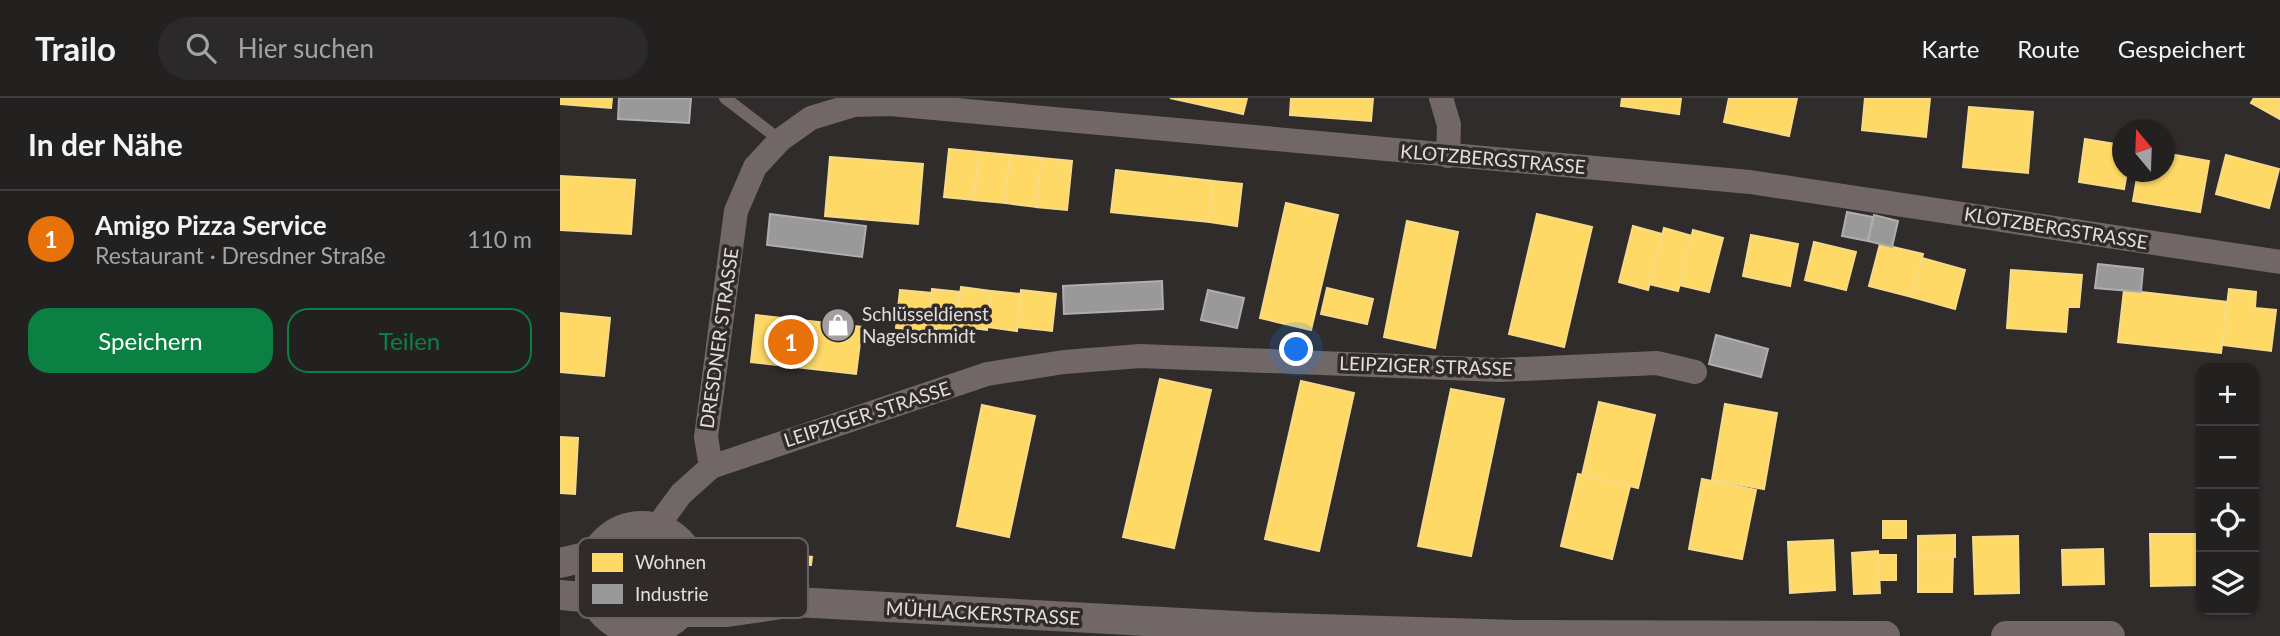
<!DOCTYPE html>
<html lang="de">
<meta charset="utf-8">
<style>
body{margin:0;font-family:Lato,sans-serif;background:#2b2929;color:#f1f3f6}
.controls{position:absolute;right:21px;bottom:21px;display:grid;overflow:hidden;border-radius:14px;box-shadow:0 2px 5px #0004}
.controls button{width:63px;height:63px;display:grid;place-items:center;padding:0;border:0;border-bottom:2px solid #403e3e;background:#232120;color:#f1f3f6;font:35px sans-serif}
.compass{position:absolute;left:1552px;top:21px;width:63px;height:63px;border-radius:50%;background:#232120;box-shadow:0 2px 5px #0004;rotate:341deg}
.you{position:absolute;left:737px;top:252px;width:24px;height:24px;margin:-18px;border:5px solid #fff;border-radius:50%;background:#1a73e8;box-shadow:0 0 0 10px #1a73e833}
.badge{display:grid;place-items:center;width:46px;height:46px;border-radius:50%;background:#0b8043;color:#fff;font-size:23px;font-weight:700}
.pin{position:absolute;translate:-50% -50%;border:4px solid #fff;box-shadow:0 2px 7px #0006}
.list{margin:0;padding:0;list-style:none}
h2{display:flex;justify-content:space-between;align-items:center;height:91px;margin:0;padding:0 28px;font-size:30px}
h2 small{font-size:23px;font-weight:400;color:#a3a3a5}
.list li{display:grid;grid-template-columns:46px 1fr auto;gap:21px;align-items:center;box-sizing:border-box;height:98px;padding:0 28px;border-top:2px solid #403e3e}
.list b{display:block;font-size:26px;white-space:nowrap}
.list p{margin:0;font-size:23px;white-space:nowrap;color:#a3a3a5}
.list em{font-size:23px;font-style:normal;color:#a3a3a5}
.actions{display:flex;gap:14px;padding:21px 28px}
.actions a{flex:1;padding:16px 0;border:2px solid #0b8043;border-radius:21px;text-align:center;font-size:24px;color:#0b8043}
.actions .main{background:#0b8043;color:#fff}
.icon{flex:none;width:38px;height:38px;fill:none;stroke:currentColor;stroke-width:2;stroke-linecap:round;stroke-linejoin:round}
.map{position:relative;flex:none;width:1720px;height:538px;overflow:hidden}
header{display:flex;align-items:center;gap:42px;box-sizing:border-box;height:98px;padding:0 35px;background:#232120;border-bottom:2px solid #403e3e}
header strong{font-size:33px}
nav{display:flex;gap:38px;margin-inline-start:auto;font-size:24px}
.search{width:490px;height:63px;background:#2b2929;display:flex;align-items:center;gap:18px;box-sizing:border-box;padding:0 24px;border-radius:38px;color:#a3a3a5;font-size:26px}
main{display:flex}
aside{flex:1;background:#232120}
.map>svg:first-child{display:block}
.homes{fill:#ffd966;stroke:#f6da8a;stroke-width:2}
.industry{fill:#999;stroke:#afaead;stroke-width:2}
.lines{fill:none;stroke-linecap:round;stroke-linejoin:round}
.service{stroke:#716766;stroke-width:12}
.minor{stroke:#716766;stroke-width:24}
.tertiary{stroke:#716766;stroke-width:30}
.labels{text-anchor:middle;stroke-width:7;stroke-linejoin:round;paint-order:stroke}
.street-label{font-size:19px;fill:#e1dedd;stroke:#302b2a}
.poi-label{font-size:19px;fill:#e1dedd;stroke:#302b2a;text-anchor:start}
.key{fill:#302b2a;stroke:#656160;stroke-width:2}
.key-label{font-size:19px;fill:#e1dedd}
</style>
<header>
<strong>Trailo</strong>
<div class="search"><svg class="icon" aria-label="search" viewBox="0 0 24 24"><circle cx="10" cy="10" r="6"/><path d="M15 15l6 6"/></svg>Hier suchen</div>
<nav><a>Karte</a><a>Route</a><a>Gespeichert</a></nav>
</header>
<main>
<aside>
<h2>In der Nähe<small></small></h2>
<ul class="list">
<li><span class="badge" style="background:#e8710a">1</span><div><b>Amigo Pizza Service</b><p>Restaurant · Dresdner Straße</p></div><em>110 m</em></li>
</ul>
<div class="actions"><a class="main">Speichern</a><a>Teilen</a></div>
</aside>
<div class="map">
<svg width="1720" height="538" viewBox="0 0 1720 538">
<rect width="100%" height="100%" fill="#2f2c2b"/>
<g class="homes">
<polygon points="0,0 52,0 51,10 0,6"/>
<polygon points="610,0 687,0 683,16"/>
<polygon points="731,0 813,0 811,23 730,17"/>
<polygon points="1062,0 1121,0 1119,16 1061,8"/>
<polygon points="1169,0 1237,0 1229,38 1164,24"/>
<polygon points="1305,0 1370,0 1366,39 1302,32"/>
<polygon points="1694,0 1720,0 1720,21 1691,5"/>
<polygon points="1409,9 1473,14 1468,75 1403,69"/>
<polygon points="1525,41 1562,47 1562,74 1567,74 1564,91 1519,84"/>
<polygon points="389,51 419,54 414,102 384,99"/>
<polygon points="419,54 450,57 445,105 414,102"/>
<polygon points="1604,55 1649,63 1640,114 1573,103 1578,74 1604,74"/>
<polygon points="450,57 481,60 476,109 445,105"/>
<polygon points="1666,57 1719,71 1709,110 1656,96"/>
<polygon points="270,59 363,66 358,126 265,118"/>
<polygon points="481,60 512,63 507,112 476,109"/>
<polygon points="556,72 653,83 649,124 551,114"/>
<polygon points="0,78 75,82 71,136 0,132"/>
<polygon points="653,83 682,86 677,128 649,124"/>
<polygon points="726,105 778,117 751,232 700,220"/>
<polygon points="977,116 1032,129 1004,249 949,236"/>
<polygon points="847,123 898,134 875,250 824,239"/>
<polygon points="1073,128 1102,136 1088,192 1059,184"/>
<polygon points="1104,130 1132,138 1118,193 1089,186"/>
<polygon points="1133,132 1163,140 1149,194 1119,187"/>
<polygon points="1191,137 1238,146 1230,188 1183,178"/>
<polygon points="1254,144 1296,154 1286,192 1245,182"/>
<polygon points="1320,146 1363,156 1352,199 1309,188"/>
<polygon points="1362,160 1405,172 1395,211 1352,199"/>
<polygon points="1451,172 1522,177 1519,209 1508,209 1506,234 1447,230"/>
<polygon points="401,189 432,193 427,232 396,228"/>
<polygon points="767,190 813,201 807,226 761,216"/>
<polygon points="372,191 400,194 395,233 368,230"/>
<polygon points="1669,191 1696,194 1695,210 1716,212 1711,253 1662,247"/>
<polygon points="340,192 372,195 367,234 336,230"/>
<polygon points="461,192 496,196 492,233 457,229"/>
<polygon points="1564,192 1667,204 1661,255 1558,244"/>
<polygon points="432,193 461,196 457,233 427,229"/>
<polygon points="0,215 50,220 44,278 0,274"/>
<polygon points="196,217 302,229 296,276 191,264"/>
<polygon points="600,281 651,292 614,450 563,439"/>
<polygon points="741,283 794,295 759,453 705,441"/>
<polygon points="891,291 944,301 911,458 858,448"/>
<polygon points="1039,304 1095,317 1078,390 1022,377"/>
<polygon points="1165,306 1217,315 1204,391 1152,382"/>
<polygon points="422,307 475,318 449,439 397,428"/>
<polygon points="0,339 18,340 15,396 0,395"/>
<polygon points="1018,376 1070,388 1052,461 1001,448"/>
<polygon points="1142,381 1196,392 1182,461 1129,451"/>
<rect x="1323" y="423" width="23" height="17"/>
<polygon points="1590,436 1641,436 1641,487 1591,488"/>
<polygon points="1395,437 1395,459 1358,458 1358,438"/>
<polygon points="1458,438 1459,495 1415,496 1413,439"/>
<polygon points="1273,442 1275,492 1230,495 1228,444"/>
<polygon points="1543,451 1544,486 1503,487 1502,452"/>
<polygon points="1318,453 1320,495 1294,496 1292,455"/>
<polygon points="235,457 252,459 251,467 234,466"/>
<rect x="1319" y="457" width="17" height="25"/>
<polygon points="1358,458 1393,458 1392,494 1358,494"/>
</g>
<g class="industry">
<polygon points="59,0 131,0 129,25 58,21"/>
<polygon points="1287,114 1313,119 1308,143 1282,138"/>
<polygon points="210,116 306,128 302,159 207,147"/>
<polygon points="1314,117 1338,123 1332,149 1308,143"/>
<polygon points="1538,166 1583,171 1581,194 1535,190"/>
<polygon points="602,183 603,211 504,216 503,188"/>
<polygon points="648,192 684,200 677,230 641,222"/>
<polygon points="1156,237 1208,251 1201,279 1149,266"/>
</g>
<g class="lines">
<polyline class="service" points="165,0 220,42"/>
<g class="minor">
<polyline points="881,0 889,27 888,58"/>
<polyline points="151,369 427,276 504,264 580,258 940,272 1097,265 1135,274"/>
<polyline points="96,430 121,396 151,369 146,339 176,113 195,69 220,42 251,20 294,7 330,6 1190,84 1720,164"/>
<polyline points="64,538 64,529"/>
<polyline points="94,538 94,530"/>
</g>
<g class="tertiary">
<circle cx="82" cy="480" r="52"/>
<polyline points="0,465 34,457"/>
<polyline points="133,471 172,479 232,503"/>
<polyline points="0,497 33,500"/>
<polyline points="121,514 167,514 235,504 696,529 957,537 1325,538"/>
<polyline points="1446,538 1550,538"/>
</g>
</g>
<defs>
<g id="shop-disc" transform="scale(1.75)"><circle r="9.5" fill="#a3a09f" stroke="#302b2a"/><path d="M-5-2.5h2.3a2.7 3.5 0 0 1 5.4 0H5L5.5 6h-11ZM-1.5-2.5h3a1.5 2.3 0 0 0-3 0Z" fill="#fff"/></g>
</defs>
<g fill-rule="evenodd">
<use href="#shop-disc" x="278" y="227"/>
</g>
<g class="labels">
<g class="street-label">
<text transform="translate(933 61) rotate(5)" y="7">KLOTZBERGSTRASSE</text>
<text transform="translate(1496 130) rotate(9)" y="7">KLOTZBERGSTRASSE</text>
<text transform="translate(159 240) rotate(-82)" y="7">DRESDNER STRASSE</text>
<text transform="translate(866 268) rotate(2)" y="7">LEIPZIGER STRASSE</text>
<text transform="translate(307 316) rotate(-18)" y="7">LEIPZIGER STRASSE</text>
<text transform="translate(423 515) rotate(3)" y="7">MÜHLACKERSTRASSE</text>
</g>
<g class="poi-label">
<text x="302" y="223">Schlüsseldienst<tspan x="302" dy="22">Nagelschmidt</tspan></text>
</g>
</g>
<rect x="18" y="440" width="230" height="80" rx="10" class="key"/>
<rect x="32" y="455" width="31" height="19" fill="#ffd966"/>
<rect x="32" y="486" width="31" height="20" fill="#999"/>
<g class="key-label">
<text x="75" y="471">Wohnen</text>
<text x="75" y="503">Industrie</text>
</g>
</svg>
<div class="controls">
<button>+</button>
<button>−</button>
<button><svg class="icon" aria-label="locate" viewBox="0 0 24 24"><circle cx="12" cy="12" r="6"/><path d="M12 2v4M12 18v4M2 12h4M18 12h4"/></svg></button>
<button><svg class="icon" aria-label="layers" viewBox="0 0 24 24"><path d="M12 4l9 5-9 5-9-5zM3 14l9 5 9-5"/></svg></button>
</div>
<svg class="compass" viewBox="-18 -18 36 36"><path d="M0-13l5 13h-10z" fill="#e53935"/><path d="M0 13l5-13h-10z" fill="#a3a3a5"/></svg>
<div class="you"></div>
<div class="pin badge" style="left:231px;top:244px;background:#e8710a">1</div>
</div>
</main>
